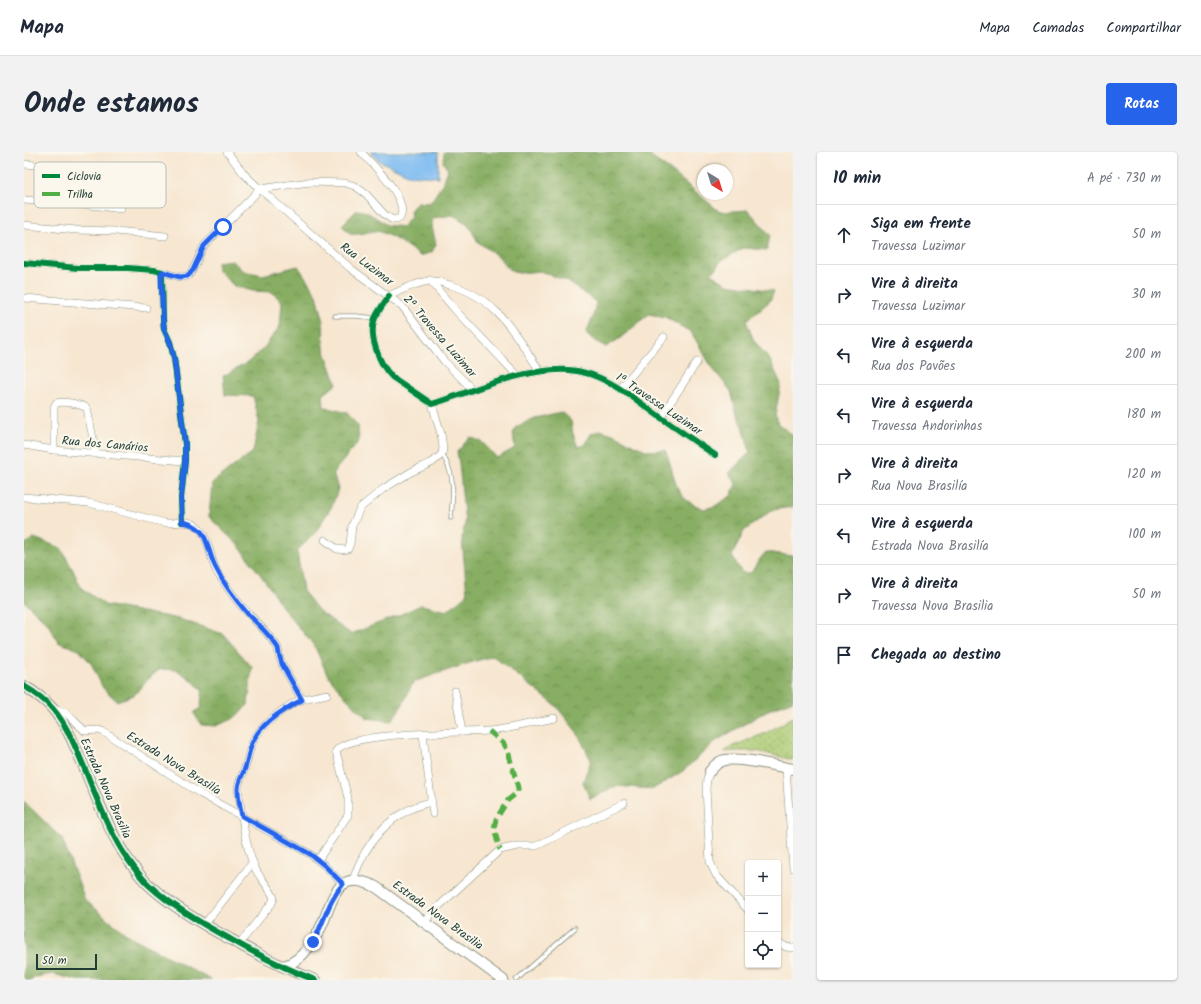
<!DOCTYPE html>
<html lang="pt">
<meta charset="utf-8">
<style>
body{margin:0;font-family:Kalam,sans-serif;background:#f2f2f3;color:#1f2937}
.controls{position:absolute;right:12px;bottom:12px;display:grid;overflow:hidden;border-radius:4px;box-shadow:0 1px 3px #0004}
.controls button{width:36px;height:36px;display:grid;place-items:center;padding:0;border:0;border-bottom:1px solid #e0e1e3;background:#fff;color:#1f2937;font:20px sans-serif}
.compass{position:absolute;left:673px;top:12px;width:36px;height:36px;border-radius:50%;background:#fff;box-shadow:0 1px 3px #0004;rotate:142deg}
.scale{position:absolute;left:12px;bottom:10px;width:61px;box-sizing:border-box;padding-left:4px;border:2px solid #1f3d34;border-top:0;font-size:11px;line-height:14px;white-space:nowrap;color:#1f3d34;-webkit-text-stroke:3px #fbf7ec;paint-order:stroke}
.stop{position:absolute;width:12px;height:12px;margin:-9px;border:3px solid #2563eb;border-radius:50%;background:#fff}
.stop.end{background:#2563eb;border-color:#fff;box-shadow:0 1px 4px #0008}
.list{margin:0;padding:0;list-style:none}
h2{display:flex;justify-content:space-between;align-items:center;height:52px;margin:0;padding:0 16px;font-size:17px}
h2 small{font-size:13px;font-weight:400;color:#747a83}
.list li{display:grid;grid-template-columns:26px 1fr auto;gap:12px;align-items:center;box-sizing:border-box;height:60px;padding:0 16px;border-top:1px solid #e0e1e3}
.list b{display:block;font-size:15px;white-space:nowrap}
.list p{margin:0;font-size:13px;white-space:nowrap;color:#747a83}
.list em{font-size:13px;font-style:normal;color:#747a83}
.icon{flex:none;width:22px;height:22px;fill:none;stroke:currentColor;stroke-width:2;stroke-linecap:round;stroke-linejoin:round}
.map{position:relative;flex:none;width:769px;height:828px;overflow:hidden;border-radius:4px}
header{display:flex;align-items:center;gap:24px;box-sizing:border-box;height:56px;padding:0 20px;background:#fff;border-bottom:1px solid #e0e1e3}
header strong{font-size:19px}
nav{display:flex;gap:22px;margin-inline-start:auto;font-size:14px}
.intro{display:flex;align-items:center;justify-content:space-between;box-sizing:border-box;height:96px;padding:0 24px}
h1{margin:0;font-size:28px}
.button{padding:10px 18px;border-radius:4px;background:#2563eb;color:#fff;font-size:14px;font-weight:700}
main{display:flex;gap:24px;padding:0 24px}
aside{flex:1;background:#fff;border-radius:4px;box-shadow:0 1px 3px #0004}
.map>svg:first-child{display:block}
.green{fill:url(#green-dots);stroke:#658453}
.forest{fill:url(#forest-crowns);stroke:#54764c}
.water{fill:#7ebbf1;stroke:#4e7c92}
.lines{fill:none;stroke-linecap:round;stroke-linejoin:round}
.lane-casing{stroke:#8b9282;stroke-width:5}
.street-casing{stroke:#8b9282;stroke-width:8}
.secondary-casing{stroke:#8b9282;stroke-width:12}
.lane{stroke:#fff;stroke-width:3.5}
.street{stroke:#fff;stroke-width:7}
.secondary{stroke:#fff;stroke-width:10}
.quiet{stroke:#52ad45;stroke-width:5;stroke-dasharray:10 5;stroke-linecap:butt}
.cycleway-casing{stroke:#fbf7ec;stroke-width:8}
.cycleway{stroke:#00873e;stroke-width:6}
.route{stroke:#2563eb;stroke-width:5}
.labels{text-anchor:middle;stroke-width:4;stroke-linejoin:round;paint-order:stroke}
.street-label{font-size:12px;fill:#1f3d34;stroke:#fbf7ec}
.key{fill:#fbf7ec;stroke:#b9bfb5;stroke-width:1}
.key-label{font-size:11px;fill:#1f3d34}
</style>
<header>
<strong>Mapa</strong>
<nav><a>Mapa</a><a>Camadas</a><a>Compartilhar</a></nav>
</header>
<div class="intro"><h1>Onde estamos</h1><a class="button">Rotas</a></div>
<main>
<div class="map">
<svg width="769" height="828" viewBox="0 0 769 828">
<defs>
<pattern id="green-dots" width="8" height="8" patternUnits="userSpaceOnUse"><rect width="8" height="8" fill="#abca72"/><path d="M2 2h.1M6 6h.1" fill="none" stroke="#8ba55e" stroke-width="1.8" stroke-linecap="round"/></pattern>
<pattern id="forest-crowns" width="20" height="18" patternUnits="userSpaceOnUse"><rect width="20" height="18" fill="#88ae64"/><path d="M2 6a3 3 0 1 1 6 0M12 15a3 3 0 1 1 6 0" fill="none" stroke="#6f8f53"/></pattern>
</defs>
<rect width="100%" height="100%" fill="#fbf7ec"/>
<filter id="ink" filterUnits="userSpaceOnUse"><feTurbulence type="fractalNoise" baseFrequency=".025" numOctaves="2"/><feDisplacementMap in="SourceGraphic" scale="8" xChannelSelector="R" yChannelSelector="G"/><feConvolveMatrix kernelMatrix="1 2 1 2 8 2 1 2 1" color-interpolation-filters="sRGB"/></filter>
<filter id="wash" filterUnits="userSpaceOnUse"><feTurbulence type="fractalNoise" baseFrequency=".012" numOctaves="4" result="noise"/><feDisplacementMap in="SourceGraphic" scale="16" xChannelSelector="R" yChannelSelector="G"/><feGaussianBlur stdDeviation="0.9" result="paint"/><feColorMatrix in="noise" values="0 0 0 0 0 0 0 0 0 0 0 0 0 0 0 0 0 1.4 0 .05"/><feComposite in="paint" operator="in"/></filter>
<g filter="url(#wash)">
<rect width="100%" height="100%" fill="#f7e6d0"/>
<polygon class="green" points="769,565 769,608 733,599 712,599 701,600 704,596 742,581"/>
<g class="forest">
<path d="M420 0H625L627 5 647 19 696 60 724 58 746 83 743 98 719 96 697 109 687 122 703 132 750 139 746 149 722 169 730 189 745 206 757 232 751 263 754 272 769 283V355L748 358 720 379 708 404 718 421H727L735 408 742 400 767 404 769 403V548L742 559 692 589 659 619 629 637 593 634 566 647 559 630 567 608 553 580 531 553 469 504 442 512 389 530 379 552 367 569 343 566 322 546 303 522 291 495 259 456 244 433 215 394 185 365 188 331 229 300 235 269 229 244 201 243 199 224 223 211 240 196 256 174 258 150 248 140 229 139 210 134 194 118 193 110 208 108 219 119 239 123 274 114 293 143 299 166 300 197 313 232 299 243 300 255 323 261 334 274 335 289 309 321 314 337 308 354 291 381 273 399 279 439 295 459 327 482 373 464 397 453 423 459 443 442 438 387 441 371 435 311 433 300 446 285 458 290 473 306 491 296 489 282 492 275 511 266 537 260 547 269 549 282 554 295 561 292 567 282 576 278 592 283 608 292 624 299 641 298C649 313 648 332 660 346 665 351 674 354 680 357L691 354 707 344 712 332 705 321 726 300 720 278 713 263 707 239 689 217 667 180 641 165 625 162 595 187 582 195 571 189 562 181 569 165 572 150 543 129 516 119 494 121 485 117 475 105 454 90 444 72 429 63 409 66 408 74 412 92 408 100 396 104C388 97 362 79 351 79 342 80 335 83 326 82L318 73 333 58 343 60 363 73 378 75 387 65 386 59 393 50 406 51 418 33 424 18 419 10Z"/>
<polygon points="10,386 37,396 49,418 57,436 81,453 155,467 199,482 228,515 224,553 209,567 192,574 177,573 170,561 177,555 178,539 169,529 153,518 136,517 124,527 110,543 93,549 79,536 67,511 55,498 34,490 26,474 0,449 0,393"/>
<polygon points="0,649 38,687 61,748 102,782 187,828 53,828 29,822 11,825 8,828 0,828"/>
</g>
<polygon class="water" points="346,0 414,0 414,25 386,23 356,9"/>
</g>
<g filter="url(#ink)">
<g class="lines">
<g class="lane-casing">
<g id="lane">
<polyline points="311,164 332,164 351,166"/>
<path d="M418 302C432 324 429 341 427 366"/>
<polyline points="492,828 551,776"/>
</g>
</g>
<g class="street-casing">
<g id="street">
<polyline points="203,0 221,23 236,37 326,116 378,154 420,209 449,238"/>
<polyline points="0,12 57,17"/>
<polyline points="0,48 76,54 97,57"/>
<polyline points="0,73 52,78 92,79 141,84"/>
<polyline points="0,111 54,116 104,116 130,118 138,120 139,167 140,177 146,190 150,206 161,292 161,309 157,346 158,370"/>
<path d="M138 120 156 125 164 124C171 118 175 102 180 94L236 37 263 33 286 30 321 31 331 34 342 42 360 62 367 67 372 68 376 66C386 47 349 13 337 0"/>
<polyline points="406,128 432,159 494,224"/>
<path d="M365 144C360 151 355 158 351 166 344 183 355 212 368 225L408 252C449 239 502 215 545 218 577 220 604 242 629 260 649 274 670 289 691 303"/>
<path d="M365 144C377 138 391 131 405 129 411 128 419 131 426 133 472 145 491 182 516 219"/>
<polyline points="0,146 122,156"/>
<polyline points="596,237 640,185"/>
<polyline points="637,265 673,210"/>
<polyline points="0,293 30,298 161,309"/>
<path d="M30 298V255L32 251C41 249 56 252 63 256L72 302"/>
<path d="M0 345 65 351 141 371C151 372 163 367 171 373 186 383 185 406 193 420 202 434 212 449 224 461 234 472 246 483 254 496L255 503 258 512 278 548"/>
<polyline points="301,388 313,397 321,398 324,397 326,392 328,374 336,356 359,337 387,320 409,310 418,302 419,296 417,282 408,252"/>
<polyline points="431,539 438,580"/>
<polyline points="28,556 42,561 61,579 74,578 78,579 177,642 286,702 300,713 319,732"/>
<polyline points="399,582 409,662"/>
<polyline points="762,616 769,716"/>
<polyline points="686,619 683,627 682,636 686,710 692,723 724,758"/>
<path d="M294 708 324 663V646L312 599C324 579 439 581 464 579 486 577 508 571 530 566"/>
<path d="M329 728C341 690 367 659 407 650"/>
<polyline points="400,770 414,755 476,698 494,694 512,694 600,651"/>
<polyline points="180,773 229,710"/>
<polyline points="754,790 762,795 769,796"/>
<path d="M215 792 248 751 250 746C245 734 235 726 230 714 220 690 218 662 214 636 215 628 219 623 221 616 224 607 225 598 229 589 237 573 262 553 279 547 286 545 295 544 303 542"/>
</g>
</g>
<g class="secondary-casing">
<g id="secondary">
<path d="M0 534C10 540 20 547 28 556 43 573 51 594 60 615 72 644 83 674 99 700 107 712 115 724 126 734 149 755 178 772 206 787 234 803 262 817 291 828"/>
<path d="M686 619C690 614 695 609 701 608 718 605 751 614 769 617"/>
<path d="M258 814C267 813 273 808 279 802 288 792 295 781 300 768 311 740 316 717 352 735L479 828"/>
</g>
</g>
<use href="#lane" class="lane"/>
<use href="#street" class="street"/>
<use href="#secondary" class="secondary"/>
<polyline class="quiet" points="465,579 480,592 484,599 494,636 494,640 484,648 472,667 470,677 476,698"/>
<g class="cycleway-casing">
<g id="cycleway">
<polyline points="0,111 54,116 104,116 130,118 138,120 139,167 140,177 146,190 150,206 161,292 161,309 157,346 158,370"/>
<path d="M365 144C360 151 355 158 351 166 344 183 355 212 368 225L408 252C449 239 502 215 545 218 577 220 604 242 629 260 649 274 670 289 691 303"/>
<path d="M0 534C10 540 20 547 28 556 43 573 51 594 60 615 72 644 83 674 99 700 107 712 115 724 126 734 149 755 178 772 206 787 234 803 262 817 291 828"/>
</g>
</g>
<use href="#cycleway" class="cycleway"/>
</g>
</g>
<g class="lines" filter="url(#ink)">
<path class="route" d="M199 75 180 94 169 118 164 124 156 125 138 120 137 124 139 167 140 177 146 190 150 206 161 292V309L157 346 158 370C187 374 181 398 193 418 201 434 212 448 223 461 234 472 246 483 254 496L255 502 258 512 278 548C260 557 238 570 229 589 225 598 224 607 221 616 219 623 214 629 214 637 214 646 216 655 218 664L286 702 300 713 319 732C304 749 300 771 289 790"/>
</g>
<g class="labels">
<g class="street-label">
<text transform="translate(343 112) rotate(37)" y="4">Rua Luzimar</text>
<text transform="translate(416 184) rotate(49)" y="4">2ª Travessa Luzimar</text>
<text transform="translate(635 252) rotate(34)" y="4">1ª Travessa Luzimar</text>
<text transform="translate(81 292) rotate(5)" y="4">Rua dos Canários</text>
<text transform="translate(150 611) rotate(32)" y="4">Estrada Nova Brasilía</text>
<text transform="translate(82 636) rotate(66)" y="4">Estrada Nova Brasilia</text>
<text transform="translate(414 763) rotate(36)" y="4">Estrada Nova Brasilia</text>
</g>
</g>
<rect x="10" y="10" width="132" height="46" rx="6" class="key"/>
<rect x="18" y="22" width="18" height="4" fill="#00873e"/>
<rect x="18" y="40" width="18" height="4" fill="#52ad45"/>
<g class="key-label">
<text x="43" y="28">Ciclovia</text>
<text x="43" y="46">Trilha</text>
</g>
</svg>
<div class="controls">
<button>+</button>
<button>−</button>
<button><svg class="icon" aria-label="locate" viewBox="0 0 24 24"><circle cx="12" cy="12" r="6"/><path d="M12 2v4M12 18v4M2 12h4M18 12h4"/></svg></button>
</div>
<svg class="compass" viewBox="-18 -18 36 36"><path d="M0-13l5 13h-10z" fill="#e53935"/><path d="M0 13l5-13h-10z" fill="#747a83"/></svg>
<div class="scale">50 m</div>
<div class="stop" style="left:199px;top:75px"></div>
<div class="stop end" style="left:289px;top:790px"></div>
</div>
<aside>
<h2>10 min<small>A pé · 730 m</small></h2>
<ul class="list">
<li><svg class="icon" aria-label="ahead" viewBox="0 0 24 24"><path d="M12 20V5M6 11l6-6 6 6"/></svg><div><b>Siga em frente</b><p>Travessa Luzimar</p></div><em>50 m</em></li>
<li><svg class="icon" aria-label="right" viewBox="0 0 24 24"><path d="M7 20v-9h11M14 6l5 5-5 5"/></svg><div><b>Vire à direita</b><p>Travessa Luzimar</p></div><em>30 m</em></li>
<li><svg class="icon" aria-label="left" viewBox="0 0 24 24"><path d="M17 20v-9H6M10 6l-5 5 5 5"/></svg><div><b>Vire à esquerda</b><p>Rua dos Pavões</p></div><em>200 m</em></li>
<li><svg class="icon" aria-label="left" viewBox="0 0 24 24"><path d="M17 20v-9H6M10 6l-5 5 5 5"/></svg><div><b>Vire à esquerda</b><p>Travessa Andorinhas</p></div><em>180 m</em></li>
<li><svg class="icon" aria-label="right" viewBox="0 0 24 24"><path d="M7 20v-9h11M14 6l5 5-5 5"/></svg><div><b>Vire à direita</b><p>Rua Nova Brasilía</p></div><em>120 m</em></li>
<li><svg class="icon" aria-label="left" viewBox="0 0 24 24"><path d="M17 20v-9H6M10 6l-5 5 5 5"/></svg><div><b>Vire à esquerda</b><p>Estrada Nova Brasilía</p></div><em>100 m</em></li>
<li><svg class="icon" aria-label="right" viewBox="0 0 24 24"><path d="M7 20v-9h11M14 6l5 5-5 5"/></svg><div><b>Vire à direita</b><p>Travessa Nova Brasilia</p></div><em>50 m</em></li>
<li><svg class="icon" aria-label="arrive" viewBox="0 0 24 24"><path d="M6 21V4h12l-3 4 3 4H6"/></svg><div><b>Chegada ao destino</b></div></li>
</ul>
</aside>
</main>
